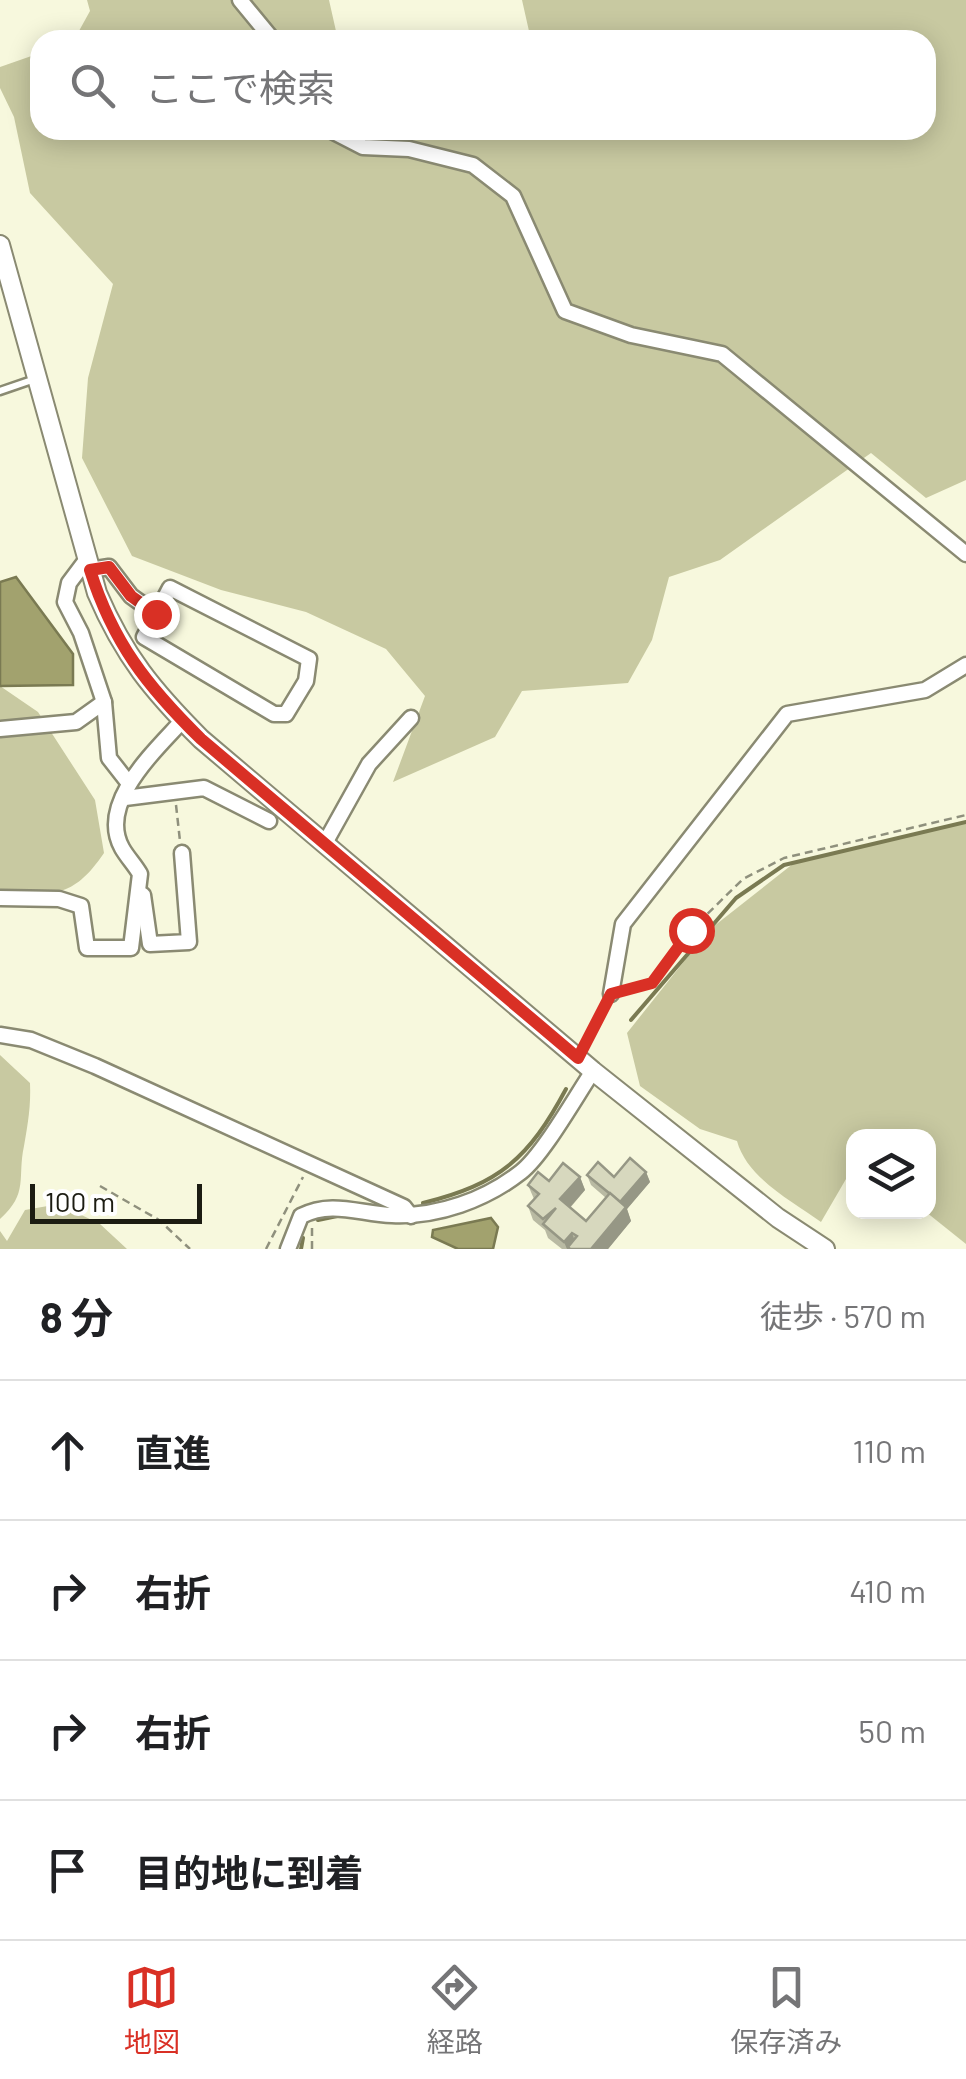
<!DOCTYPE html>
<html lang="ja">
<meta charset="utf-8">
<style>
body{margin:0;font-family:Barlow,"Noto Sans JP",sans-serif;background:#f6f6f6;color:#202124}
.controls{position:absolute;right:30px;bottom:30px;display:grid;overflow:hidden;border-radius:20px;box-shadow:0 5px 25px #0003}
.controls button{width:90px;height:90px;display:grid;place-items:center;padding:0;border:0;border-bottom:2px solid #e0e0e0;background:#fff;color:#202124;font:50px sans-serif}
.scale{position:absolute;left:30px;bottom:25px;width:172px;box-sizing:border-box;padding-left:10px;border:5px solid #1c1c12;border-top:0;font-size:28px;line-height:35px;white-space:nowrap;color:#1c1c12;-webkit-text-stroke:8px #fff;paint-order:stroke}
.stop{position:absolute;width:30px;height:30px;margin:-22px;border:8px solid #d93025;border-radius:50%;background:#fff}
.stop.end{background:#d93025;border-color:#fff;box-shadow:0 2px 10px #0008}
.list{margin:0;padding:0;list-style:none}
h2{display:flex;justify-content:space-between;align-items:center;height:130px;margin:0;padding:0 40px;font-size:42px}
h2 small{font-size:32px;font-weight:400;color:#757577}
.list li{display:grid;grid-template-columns:65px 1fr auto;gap:30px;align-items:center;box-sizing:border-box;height:140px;padding:0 40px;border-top:2px solid #e0e0e0}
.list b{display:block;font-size:38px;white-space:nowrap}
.list em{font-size:32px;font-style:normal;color:#757577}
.icon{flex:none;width:55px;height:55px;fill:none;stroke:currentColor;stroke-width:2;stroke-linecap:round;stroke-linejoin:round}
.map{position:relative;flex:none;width:966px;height:1249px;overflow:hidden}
.search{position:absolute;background:#fff;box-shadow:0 5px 25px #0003;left:30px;right:30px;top:30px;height:110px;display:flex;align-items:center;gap:25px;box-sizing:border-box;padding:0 35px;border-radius:30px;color:#757577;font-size:38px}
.sheet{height:690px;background:#fff}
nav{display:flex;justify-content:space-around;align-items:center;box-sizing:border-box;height:140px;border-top:2px solid #e0e0e0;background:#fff;font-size:28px;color:#757577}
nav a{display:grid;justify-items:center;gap:5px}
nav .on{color:#d93025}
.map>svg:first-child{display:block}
.green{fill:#c8c9a1}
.water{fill:#a2a26e;stroke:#7a7a52;stroke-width:2.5}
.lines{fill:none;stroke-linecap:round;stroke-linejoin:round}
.stream{stroke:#7a7a52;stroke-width:4}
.service-casing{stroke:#8a8a72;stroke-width:11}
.minor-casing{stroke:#8a8a72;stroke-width:19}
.tertiary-casing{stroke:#8a8a72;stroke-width:22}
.path{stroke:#8f907d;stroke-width:2.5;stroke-dasharray:8 5;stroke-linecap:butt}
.service{stroke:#fff;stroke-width:6}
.minor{stroke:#fff;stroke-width:14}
.tertiary{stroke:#fff;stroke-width:18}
.wall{fill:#b9baa3}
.shaded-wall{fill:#969785}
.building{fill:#d7d8be;stroke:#969785;stroke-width:2.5}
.route{stroke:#d93025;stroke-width:12}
</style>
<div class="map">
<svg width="966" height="1249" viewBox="0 0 966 1249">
<rect width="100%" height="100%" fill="#f7f8dd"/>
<g class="green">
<polygon points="87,0 329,0 338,40 74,40 90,11"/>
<polygon points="522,0 966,0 966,480 926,498 871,453 720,560 669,577 652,640 628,683 522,691 495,737 393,782 425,696 386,649 306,612 221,590 132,556 82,458 88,378 113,284 30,193 14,117 0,88 0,67 40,53 40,130 460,130 493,137 498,130 926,130 926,40 531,40"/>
<path d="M0 686 38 712 95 800 104 853C72 900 53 894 0 895Z"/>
<path d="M966 823V1244L926 1212 928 1136H854L853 1167 821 1222C792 1201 747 1178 737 1141L700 1129 640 1086 627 1033 709 930 794 863Z"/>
<path d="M0 1055 30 1083C31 1106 28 1123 24 1146 17 1178 29 1193 0 1219Z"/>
<polygon points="59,1204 100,1224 127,1249 0,1249 0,1231 7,1241 25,1210"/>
</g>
<g class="water">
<polygon points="16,577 73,654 73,685 0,686 0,582"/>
<polygon points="491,1218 498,1227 493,1249 458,1249 432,1237 433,1230"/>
</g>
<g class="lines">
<g class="stream">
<polyline points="631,1020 736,898 784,865 966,822"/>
<path d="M423 1203C500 1184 529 1158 566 1089"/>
<polyline points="318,1220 342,1215 382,1221"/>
<polyline points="301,1249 303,1238"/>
</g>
<g class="service-casing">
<polyline id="service" points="0,391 35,379"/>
</g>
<g class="minor-casing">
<g id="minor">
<polyline points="240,0 273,40"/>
<polyline points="330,130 363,147 409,149 473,165 513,196 565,311 631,335 722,354 966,554"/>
<polyline points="87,559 69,583 65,602 81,633 104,702 109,758 127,781"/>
<polyline points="90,570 109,567 131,596 156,614"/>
<polygon points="170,588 309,659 306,681 286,714 274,714 144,637"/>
<polyline points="0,729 76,722 104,702"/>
<polyline points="125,798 204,788 269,821"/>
<polyline points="325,843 369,764 411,718"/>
<polyline points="143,895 150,944 189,942 182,853"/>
<path d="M0 898 59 899 81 906 87 948H131L140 874C135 865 127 857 122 848 97 803 156 750 182 721"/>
<polyline points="611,994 623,924 787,714 925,690 966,665"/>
<polyline points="0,1035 31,1040 95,1066 404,1207 411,1216"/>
<path d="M288 1249 301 1216C332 1200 360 1214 392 1215 438 1217 485 1200 521 1172 543 1155 576 1096 593 1071"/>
</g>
</g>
<g class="tertiary-casing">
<path id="tertiary" d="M0 245 97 593C124 656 153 691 201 739L593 1071 778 1218 825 1249"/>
</g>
<g class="path">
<polyline points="176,805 180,841"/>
<polyline points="625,990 652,983 691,930 743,879 784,858 966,815"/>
<polyline points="585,1043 605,1006"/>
<polyline points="100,1186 159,1220 190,1249"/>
<polyline points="266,1249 303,1177"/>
<polyline points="312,1249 312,1223"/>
</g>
<use href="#service" class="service"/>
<use href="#minor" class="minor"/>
<use href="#tertiary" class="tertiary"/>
</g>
<polygon class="wall" points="646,1172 650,1182 627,1209 631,1221 608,1249 562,1249 548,1238 545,1230 533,1220 528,1206 534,1199 528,1185 580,1177 585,1190 570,1208 586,1221 606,1198 591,1185 587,1175 614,1177"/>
<g class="shaded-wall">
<polygon points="646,1172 650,1182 627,1209 631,1221 608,1249 591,1249 620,1203"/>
<polygon points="580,1177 585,1190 565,1213 560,1199"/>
<polygon points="572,1233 577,1247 568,1247 568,1249 567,1249 564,1242"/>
</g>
<g class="building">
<polygon points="630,1158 646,1172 620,1202 587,1175 598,1162 614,1177"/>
<polygon points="563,1163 580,1177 560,1199 586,1221 610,1193 626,1207 591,1249 570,1249 568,1247 577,1236 572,1233 564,1242 543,1224 556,1208 543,1219 528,1206 539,1194 528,1185 538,1172 549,1181"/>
</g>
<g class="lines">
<path class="route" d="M156 614 131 596 109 567 90 570C113 643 147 686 201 739L578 1058 611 994 652 983 691 930"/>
</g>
</svg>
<div class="controls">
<button><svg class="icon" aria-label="layers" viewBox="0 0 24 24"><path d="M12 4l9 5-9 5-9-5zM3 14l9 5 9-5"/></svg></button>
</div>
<div class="scale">100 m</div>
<div class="stop" style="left:691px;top:930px"></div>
<div class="stop end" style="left:156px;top:614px"></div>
<div class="search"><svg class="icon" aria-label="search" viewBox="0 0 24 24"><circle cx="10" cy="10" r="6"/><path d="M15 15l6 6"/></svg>ここで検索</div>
</div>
<section class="sheet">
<h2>8 分<small>徒歩 · 570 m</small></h2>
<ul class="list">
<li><svg class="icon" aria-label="ahead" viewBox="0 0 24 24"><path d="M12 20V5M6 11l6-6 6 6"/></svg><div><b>直進</b></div><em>110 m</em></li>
<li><svg class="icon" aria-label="right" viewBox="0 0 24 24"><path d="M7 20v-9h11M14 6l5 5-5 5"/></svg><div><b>右折</b></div><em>410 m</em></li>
<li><svg class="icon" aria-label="right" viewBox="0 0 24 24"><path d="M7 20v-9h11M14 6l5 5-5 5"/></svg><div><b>右折</b></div><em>50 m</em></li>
<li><svg class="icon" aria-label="arrive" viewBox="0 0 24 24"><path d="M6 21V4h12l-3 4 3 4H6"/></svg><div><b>目的地に到着</b></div></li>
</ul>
</section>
<nav>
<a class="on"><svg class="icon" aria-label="map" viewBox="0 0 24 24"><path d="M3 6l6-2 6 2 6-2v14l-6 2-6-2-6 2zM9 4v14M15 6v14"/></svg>地図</a>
<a><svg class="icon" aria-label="directions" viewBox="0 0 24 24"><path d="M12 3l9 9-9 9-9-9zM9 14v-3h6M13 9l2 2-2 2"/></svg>経路</a>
<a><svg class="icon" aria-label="saved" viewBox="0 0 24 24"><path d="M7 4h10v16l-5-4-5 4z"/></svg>保存済み</a>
</nav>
